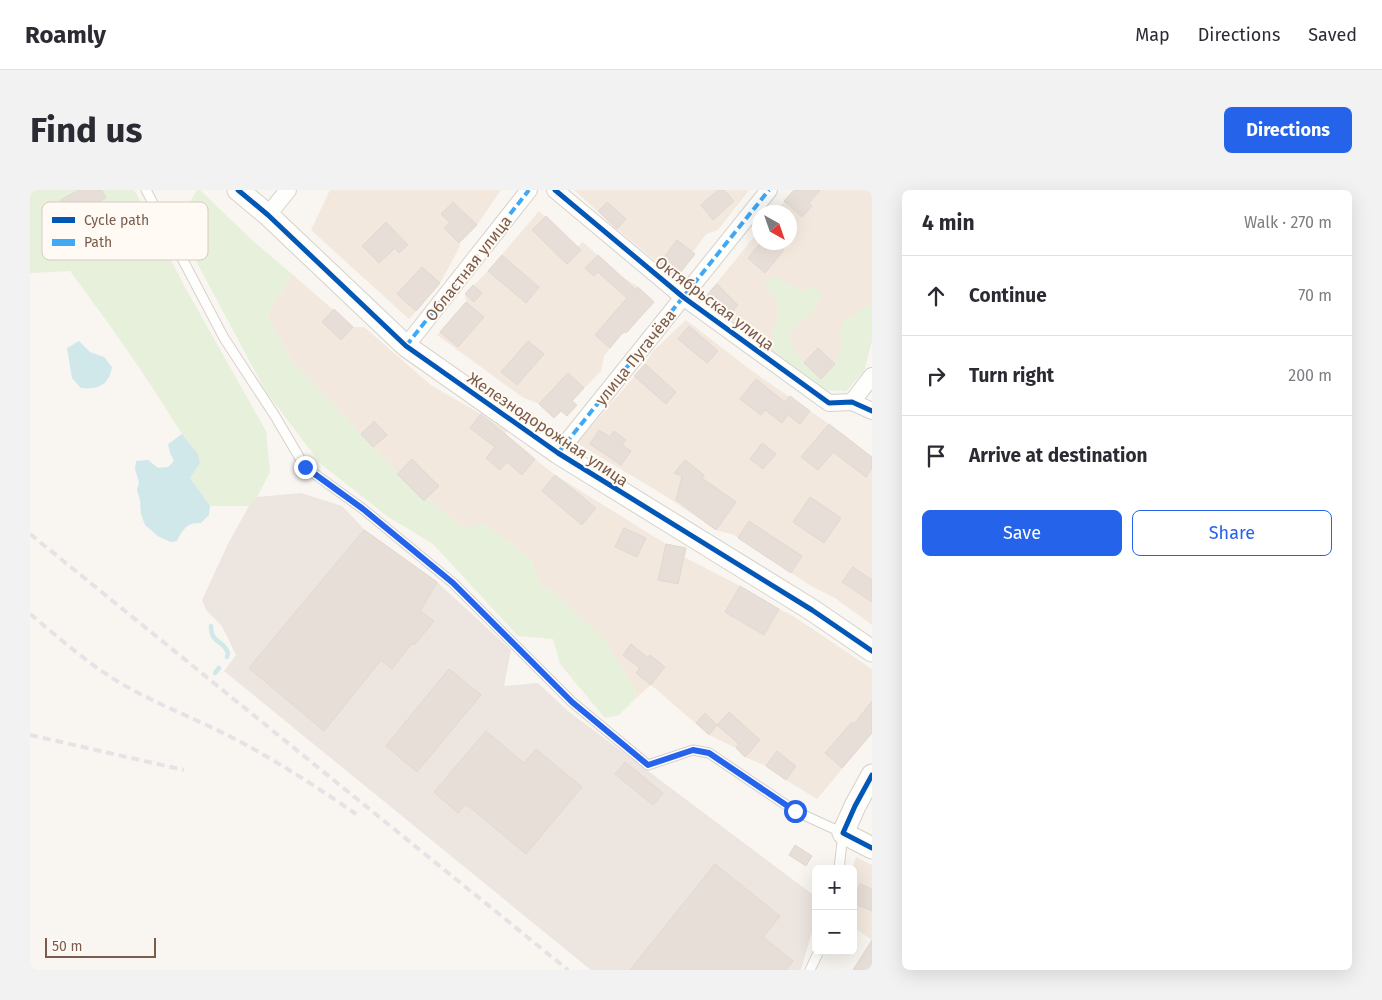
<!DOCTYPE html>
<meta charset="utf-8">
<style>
body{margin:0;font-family:"Fira Sans",sans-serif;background:#f2f2f3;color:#2b2b33}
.controls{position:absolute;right:15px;bottom:15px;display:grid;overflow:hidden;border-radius:8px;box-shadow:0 5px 20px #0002}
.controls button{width:45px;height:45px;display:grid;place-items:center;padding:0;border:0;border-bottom:1px solid #e1e1e2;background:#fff;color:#2b2b33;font:25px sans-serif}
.compass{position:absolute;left:722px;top:15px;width:45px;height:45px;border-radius:50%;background:#fff;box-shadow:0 5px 20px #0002;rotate:140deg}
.scale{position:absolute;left:15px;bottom:12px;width:111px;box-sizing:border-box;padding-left:5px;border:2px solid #7a5c4d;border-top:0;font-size:14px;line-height:18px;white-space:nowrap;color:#7a5c4d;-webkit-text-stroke:4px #fffaf3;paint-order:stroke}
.stop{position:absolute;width:15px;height:15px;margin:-11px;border:4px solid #2563eb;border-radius:50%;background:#fff}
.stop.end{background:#2563eb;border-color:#fff;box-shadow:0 1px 5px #0008}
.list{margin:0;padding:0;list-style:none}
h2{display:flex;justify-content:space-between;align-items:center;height:65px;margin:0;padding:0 20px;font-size:21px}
h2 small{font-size:16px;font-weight:400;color:#7c7c81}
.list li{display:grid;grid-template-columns:32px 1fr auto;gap:15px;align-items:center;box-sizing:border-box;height:80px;padding:0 20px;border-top:1px solid #e1e1e2}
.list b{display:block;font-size:19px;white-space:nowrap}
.list em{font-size:16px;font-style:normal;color:#7c7c81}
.actions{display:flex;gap:10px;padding:15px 20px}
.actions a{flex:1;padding:11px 0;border:1px solid #2563eb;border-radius:8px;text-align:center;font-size:18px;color:#2563eb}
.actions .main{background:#2563eb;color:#fff}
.icon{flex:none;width:28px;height:28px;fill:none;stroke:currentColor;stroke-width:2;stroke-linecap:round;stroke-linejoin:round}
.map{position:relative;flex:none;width:842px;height:780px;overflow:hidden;border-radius:8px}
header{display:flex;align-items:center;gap:30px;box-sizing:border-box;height:70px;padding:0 25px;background:#fff;border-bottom:1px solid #e1e1e2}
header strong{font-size:24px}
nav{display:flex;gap:28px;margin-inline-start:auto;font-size:18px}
.intro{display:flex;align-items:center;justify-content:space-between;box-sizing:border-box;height:120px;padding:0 30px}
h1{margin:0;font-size:35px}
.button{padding:12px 22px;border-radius:8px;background:#2563eb;color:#fff;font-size:18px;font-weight:700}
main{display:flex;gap:30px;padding:0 30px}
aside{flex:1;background:#fff;border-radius:8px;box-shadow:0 5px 20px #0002}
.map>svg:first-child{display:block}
.residential{fill:#f2e8de}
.industrial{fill:#ede5e0}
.green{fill:#e7f0db}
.water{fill:#d0e8ea}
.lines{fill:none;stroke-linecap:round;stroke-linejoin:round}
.stream{stroke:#d0e8ea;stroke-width:4.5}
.building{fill:#e6ded7;stroke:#e2d8d2}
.service-casing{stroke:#d7d1cb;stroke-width:11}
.minor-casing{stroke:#d7d1cb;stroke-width:18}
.tertiary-casing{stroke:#d7d1cb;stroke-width:23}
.service{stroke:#fefefd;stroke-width:9}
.minor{stroke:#fefefd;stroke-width:16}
.tertiary{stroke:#fefefd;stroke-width:21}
.rail{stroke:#e6e3e7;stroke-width:4;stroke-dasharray:8 5;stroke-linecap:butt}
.quiet{stroke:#3fa9f5;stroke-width:4;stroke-dasharray:8 4;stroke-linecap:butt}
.cycleway-casing{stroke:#fffaf3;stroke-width:8}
.cycleway{stroke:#0057b8;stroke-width:5}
.route{stroke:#2563eb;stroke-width:6}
.labels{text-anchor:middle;stroke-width:4;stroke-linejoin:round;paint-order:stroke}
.street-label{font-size:16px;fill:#7a5c4d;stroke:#fffaf3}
.key{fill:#fffaf3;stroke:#d7cbc1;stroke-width:1}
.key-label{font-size:14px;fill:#7a5c4d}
</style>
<header>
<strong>Roamly</strong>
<nav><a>Map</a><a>Directions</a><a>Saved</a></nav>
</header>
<div class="intro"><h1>Find us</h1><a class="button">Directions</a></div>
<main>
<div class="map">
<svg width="842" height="780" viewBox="0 0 842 780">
<rect width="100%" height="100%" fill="#f9f5f0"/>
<g class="residential">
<polygon points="300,0 471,0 447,35 429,53 430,56 410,93 379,129 281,40"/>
<polygon points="544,0 719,0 688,40 676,44 663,62 665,64 646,88 587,39"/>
<polygon points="764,0 842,0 842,150 834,181 816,201 767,180 697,127 676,106 729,41 729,52 759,52 759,22 745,22"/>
<polygon points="509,21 547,57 553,52 590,85 608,97 624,112 596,143 591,145 574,166 571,181 542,211 547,215 537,226 531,221 524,228 509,214 492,207 407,145 436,112 435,104 458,81"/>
<polygon points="262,84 323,137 334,137 402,196 451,224 477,241 475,245 525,285 636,354 656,358 654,367 710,396 749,419 763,426 842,479 842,543 787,609 756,590 736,576 715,567 706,558 679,545 621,495 606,508 604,497 524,402 511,397 501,370 432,338 398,308 394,311 262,171 237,125"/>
<polygon points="656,130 722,181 799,234 842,267 842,435 805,408 781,396 704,345 686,340 634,305 547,253 615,174 623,161"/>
<polygon points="826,667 842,675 842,750 823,737 823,679 822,679"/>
</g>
<polygon class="industrial" points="271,303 312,316 334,339 407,392 481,460 474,496 508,493 538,521 786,707 786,727 771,780 561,780 194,481 206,465 192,436 176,420 172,410 198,354 219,316 227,307"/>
<g class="green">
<path d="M0 0H103L106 3 156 99 236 241 240 282 227 307 219 316H180L160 288 170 273C167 259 156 250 148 238 115 184 78 132 40 81L0 83Z"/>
<polygon points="167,0 170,0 223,51 262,84 237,125 262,171 394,311 398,308 432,338 454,334 482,353 501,370 511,397 524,402 574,449 604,497 606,508 589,525 575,528 530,474 523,449 488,446 403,354 357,326 291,274 236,202 166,71 157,18"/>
<polygon points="744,85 771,101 783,96 793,105 782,123 760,141 761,155 774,173 791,188 805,174 812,155 809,142 814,131 842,113 842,150 834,181 816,201 790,200 744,163 742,143 748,124 746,109 734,95"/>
</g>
<g class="water">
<path d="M49 151 60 162 74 167 82 177C79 195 68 200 51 198L42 188 37 158Z"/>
<path d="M152 244 168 264 170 273 160 288 180 316 179 325 171 333C157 332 153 339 147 351L141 352 129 347 115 335 111 324 110 310 107 300 109 292 105 279 106 271 118 270 128 278 138 277 144 271 140 263 138 254Z"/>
</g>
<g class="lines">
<g class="stream">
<path d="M181 436C181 454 193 449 198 463L197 467"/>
<polyline points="185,483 189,478"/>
</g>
</g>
<g class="building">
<polygon points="49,0 72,0 76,8 39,27 30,10"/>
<polygon points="688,0 694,0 704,11 683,30 671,15"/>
<polygon points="764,0 790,0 779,13 782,16 772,27 754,11"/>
<polygon points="423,12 447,35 429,53 414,38 420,33 411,24"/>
<polygon points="577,12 596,29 587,39 568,21"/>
<polygon points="516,26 551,60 537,74 502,40"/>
<polygon points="356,32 378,55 369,63 365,58 349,73 332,56"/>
<polygon points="647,50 665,64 646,88 629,74"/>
<polygon points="731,52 746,52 754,60 735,83 718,68"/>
<polygon points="472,65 509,97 496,113 458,81"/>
<polygon points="568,65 606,100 608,97 624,112 596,143 594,141 580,158 565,145 597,108 568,82 564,86 555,78"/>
<polygon points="392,77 410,93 386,121 367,104"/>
<polygon points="687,94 708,115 697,127 676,106"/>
<polygon points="443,95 452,103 444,112 435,104"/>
<polygon points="436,112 454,127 428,157 410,142"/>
<polygon points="304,119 323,137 311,150 292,132"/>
<polygon points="659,136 688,161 677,173 648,149"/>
<polygon points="498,151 514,164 487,195 471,182"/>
<polygon points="788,158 805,174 791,189 774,173"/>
<polygon points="615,174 646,202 636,214 604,186"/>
<polygon points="538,183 554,198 542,211 547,215 537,226 531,221 524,228 509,214"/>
<polygon points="726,189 755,212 760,206 780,221 770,234 758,225 752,233 735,220 731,225 710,209"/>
<polygon points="451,224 505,269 492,285 477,272 470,280 456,268 465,257 440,238"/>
<polygon points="344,231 357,245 343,257 331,244"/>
<polygon points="799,234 842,267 842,278 836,287 803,262 788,280 771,267"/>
<polygon points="569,240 580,247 584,241 596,250 592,255 601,261 591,275 560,254"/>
<polygon points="732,253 746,264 733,279 720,269"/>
<polygon points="382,269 409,296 394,311 367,284"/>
<polygon points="655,270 674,285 672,288 706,312 686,340 646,310 652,286 644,283"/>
<polygon points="525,285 566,318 552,335 512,301"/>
<polygon points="780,307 811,328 794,353 763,332"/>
<polygon points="719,331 772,366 761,383 708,348"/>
<polygon points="594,338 616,348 607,367 585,357"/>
<polygon points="334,340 407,392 390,421 404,431 384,455 382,453 362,479 351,470 294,541 219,478"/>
<polygon points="636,354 656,358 648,394 628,390"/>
<polygon points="823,377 842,390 842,412 812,392"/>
<polygon points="710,396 749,419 734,445 695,422"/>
<polygon points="601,454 618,468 620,465 635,477 621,495 606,483 610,478 593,465"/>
<polygon points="419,479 451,505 387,582 356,556"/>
<polygon points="842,511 842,543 812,578 795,563 822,532 824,534"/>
<polygon points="699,522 730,550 715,567 706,558 709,554 687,535"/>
<polygon points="675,523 687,535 679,545 666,533"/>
<polygon points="456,541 494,573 506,559 552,597 496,664 436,614 428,623 404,602"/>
<polygon points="747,561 766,576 756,590 736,576"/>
<polygon points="595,572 633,603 623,615 585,584"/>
<polygon points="765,655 782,666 776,676 759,665"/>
<polygon points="685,674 750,726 733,747 763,771 756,780 600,780"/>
<polygon points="830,694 842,699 842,721 823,713"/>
<polygon points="842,750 842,780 823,780"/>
</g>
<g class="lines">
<g class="service-casing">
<g id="service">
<polyline points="116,0 194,148 245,226 275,277 333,319 423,393 542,512 618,575 663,560 679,563 765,621 813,643 809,679"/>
<polyline points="780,780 789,761"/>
</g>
</g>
<g class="minor-casing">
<g id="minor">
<polyline points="525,0 653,107 799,213 822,212 842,221"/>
<polyline points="238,25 258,0"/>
<polyline points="376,156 499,0"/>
<polyline points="822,212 842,186"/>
<polyline points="528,263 739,0"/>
</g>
</g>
<g class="tertiary-casing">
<g id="tertiary">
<polyline points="208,0 238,25 376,156 528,263 782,420 842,461"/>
<polyline points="842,585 825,616 813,643 842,658"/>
</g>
</g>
<use href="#service" class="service"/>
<use href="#minor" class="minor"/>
<use href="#tertiary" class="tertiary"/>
<g class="rail">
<polyline points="0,344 538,780"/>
<path d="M0 424C28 447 56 472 87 491 125 514 167 529 207 550 248 572 287 597 326 624"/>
<polyline points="0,545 154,580"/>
</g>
<g class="quiet">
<polyline points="376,156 499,0"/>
<polyline points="528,263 739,0"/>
</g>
<g class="cycleway-casing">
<g id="cycleway">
<polyline points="208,0 238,25 376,156 528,263 782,420 842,461"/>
<polyline points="525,0 653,107 799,213 822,212 842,221"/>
<polyline points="842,585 825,616 813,643 842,658"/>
</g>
</g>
<use href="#cycleway" class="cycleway"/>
</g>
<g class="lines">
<polyline class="route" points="275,277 333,319 423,393 542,512 618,575 663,560 679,563 765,621"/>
</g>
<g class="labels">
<g class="street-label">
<text transform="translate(438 78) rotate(-52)" y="6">Областная улица</text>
<text transform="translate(685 113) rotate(37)" y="6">Октябрьская улица</text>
<text transform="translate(605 167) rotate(-51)" y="6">улица Пугачёва</text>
<text transform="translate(518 239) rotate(34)" y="6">Железнодорожная улица</text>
</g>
</g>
<rect x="12" y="12" width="166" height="58" rx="8" class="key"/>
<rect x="22" y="27" width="23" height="6" fill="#0057b8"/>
<rect x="22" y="49" width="23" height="7" fill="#3fa9f5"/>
<g class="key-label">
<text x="54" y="35">Cycle path</text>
<text x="54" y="57">Path</text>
</g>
</svg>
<div class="controls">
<button>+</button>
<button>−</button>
</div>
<svg class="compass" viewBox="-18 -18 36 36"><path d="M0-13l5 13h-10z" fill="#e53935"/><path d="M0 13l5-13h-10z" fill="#7c7c81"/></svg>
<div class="scale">50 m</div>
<div class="stop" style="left:765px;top:621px"></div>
<div class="stop end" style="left:275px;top:277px"></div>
</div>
<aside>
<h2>4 min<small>Walk · 270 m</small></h2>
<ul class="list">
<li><svg class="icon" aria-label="ahead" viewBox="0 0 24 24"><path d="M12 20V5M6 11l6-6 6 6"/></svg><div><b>Continue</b></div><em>70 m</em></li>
<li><svg class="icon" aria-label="right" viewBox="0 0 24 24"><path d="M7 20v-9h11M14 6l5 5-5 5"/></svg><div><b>Turn right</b></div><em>200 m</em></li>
<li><svg class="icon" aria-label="arrive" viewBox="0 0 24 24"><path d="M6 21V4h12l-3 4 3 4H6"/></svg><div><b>Arrive at destination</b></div></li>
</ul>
<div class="actions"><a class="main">Save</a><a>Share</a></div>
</aside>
</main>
